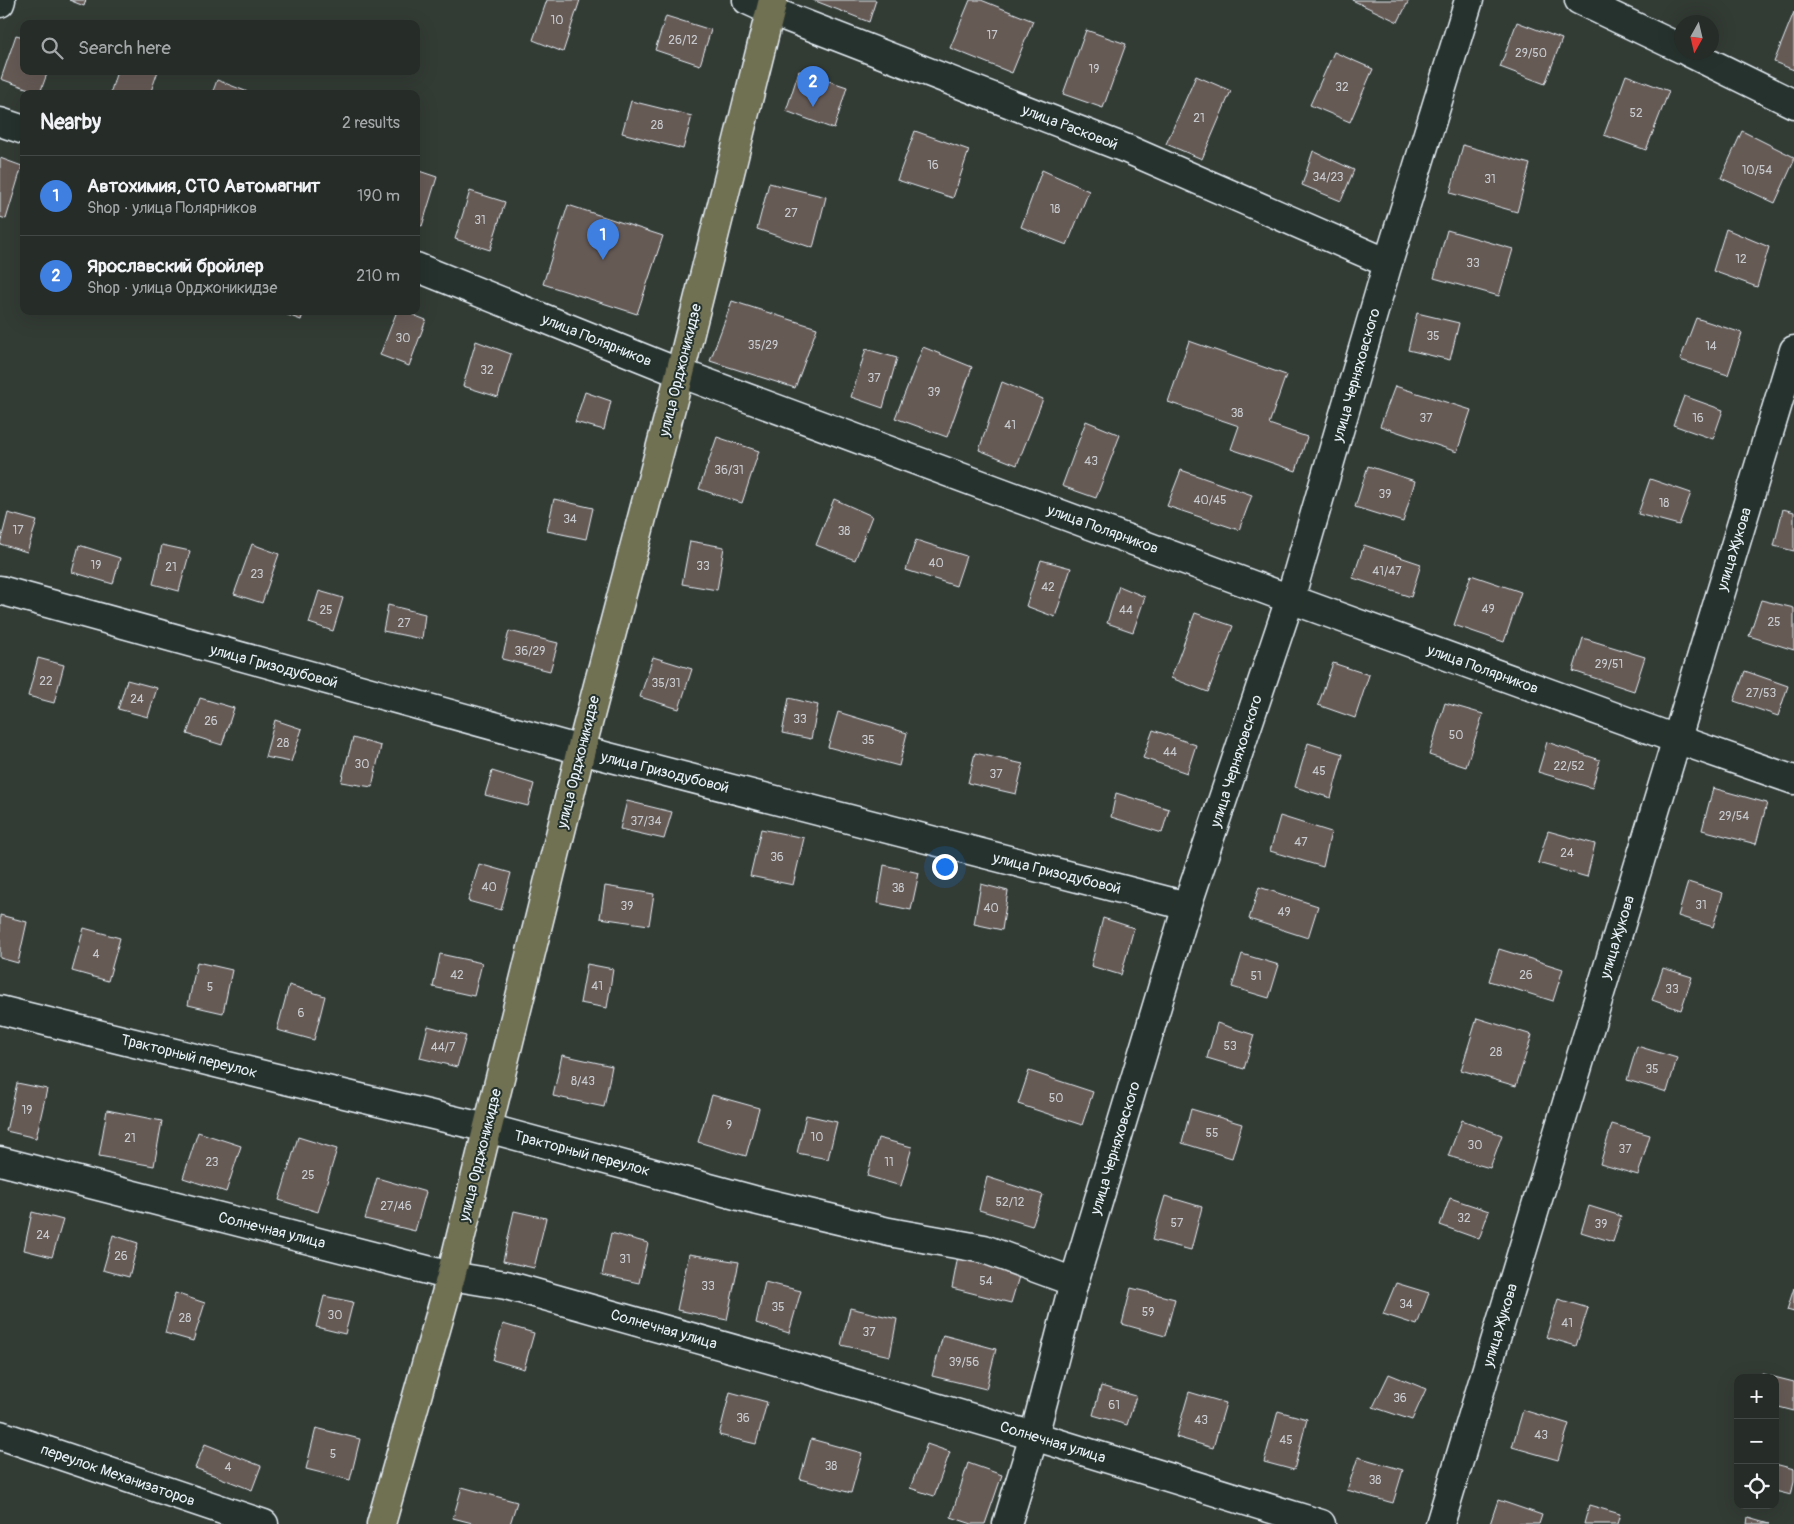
<!DOCTYPE html>
<meta charset="utf-8">
<style>
body{margin:0;font-family:Pangolin,sans-serif;background:#323834;color:#f1f3f6}
.controls{position:absolute;right:15px;bottom:15px;display:grid;overflow:hidden;border-radius:10px;box-shadow:0 5px 20px #0002}
.controls button{width:45px;height:45px;display:grid;place-items:center;padding:0;border:0;border-bottom:1px solid #424845;background:#262c28;color:#f1f3f6;font:25px sans-serif}
.compass{position:absolute;left:1674px;top:15px;width:45px;height:45px;border-radius:50%;background:#262c28;box-shadow:0 5px 20px #0002;rotate:188deg}
.you{position:absolute;left:944px;top:866px;width:18px;height:18px;margin:-12px;border:4px solid #fff;border-radius:50%;background:#1a73e8;box-shadow:0 0 0 8px #1a73e833}
.badge{display:grid;place-items:center;width:32px;height:32px;border-radius:50%;background:#ff9aa2;color:#fff;font-size:16px;font-weight:700}
.pin{position:absolute;translate:-50% -41px;filter:drop-shadow(0 1px 2px #0008)}
.pin::after{content:'';position:absolute;top:26px;width:18px;height:15px;background:inherit;clip-path:polygon(0 0,100% 0,50% 100%)}
.list{margin:0;padding:0;list-style:none}
h2{display:flex;justify-content:space-between;align-items:center;height:65px;margin:0;padding:0 20px;font-size:21px}
h2 small{font-size:16px;font-weight:400;color:#a4a7a8}
.list li{display:grid;grid-template-columns:32px 1fr auto;gap:15px;align-items:center;box-sizing:border-box;height:80px;padding:0 20px;border-top:1px solid #424845}
.list b{display:block;font-size:19px;white-space:nowrap}
.list p{margin:0;font-size:16px;white-space:nowrap;color:#a4a7a8}
.list em{font-size:16px;font-style:normal;color:#a4a7a8}
.icon{flex:none;width:28px;height:28px;fill:none;stroke:currentColor;stroke-width:2;stroke-linecap:round;stroke-linejoin:round}
.map{position:relative;flex:none;width:1794px;height:1524px;overflow:hidden}
.search{position:absolute;background:#262c28;box-shadow:0 5px 20px #0002;left:20px;top:20px;width:400px;height:55px;display:flex;align-items:center;gap:12px;box-sizing:border-box;padding:0 18px;border-radius:10px;color:#a4a7a8;font-size:19px}
.panel{position:absolute;background:#262c28;box-shadow:0 5px 20px #0002;left:20px;top:90px;width:400px;height:225px;border-radius:10px}
.map>svg:first-child{display:block}
.building{fill:#665a55;stroke:#e8f1f8}
.lines{fill:none;stroke-linecap:round;stroke-linejoin:round}
.minor-casing{stroke:#e8f1f8;stroke-width:31}
.major-casing{stroke:#e8f1f8;stroke-width:31}
.minor{stroke:#26332d;stroke-width:28}
.major{stroke:#706f52;stroke-width:28}
.labels{text-anchor:middle;stroke-width:4;stroke-linejoin:round;paint-order:stroke}
.number-label{font-size:12px;fill:#c8cbcf}
.street-label{font-size:15px;fill:#e8f1f8;stroke:#26332d}
</style>
<div class="map">
<svg width="1794" height="1524" viewBox="0 0 1794 1524">
<rect width="100%" height="100%" fill="#333b35"/>
<filter id="ink" filterUnits="userSpaceOnUse"><feTurbulence type="fractalNoise" baseFrequency=".02" numOctaves="2"/><feDisplacementMap in="SourceGraphic" scale="10" xChannelSelector="R" yChannelSelector="G"/><feConvolveMatrix kernelMatrix="1 2 1 2 8 2 1 2 1" color-interpolation-filters="sRGB"/></filter>
<g filter="url(#ink)">
<g class="building">
<polygon points="69,0 86,0 84,6"/>
<polygon points="547,0 580,0 563,52 533,40"/>
<polygon points="813,0 876,0 869,22"/>
<polygon points="970,0 981,0 1033,21 1012,73 950,48"/>
<polygon points="1352,0 1409,0 1398,22"/>
<polygon points="1794,12 1794,70 1774,62"/>
<polygon points="666,16 711,30 700,65 655,50"/>
<polygon points="1517,22 1562,39 1545,84 1500,67"/>
<polygon points="1086,30 1126,44 1103,108 1063,94"/>
<polygon points="16,35 24,37 24,71 48,71 40,93 1,79"/>
<polygon points="1334,52 1373,69 1350,122 1310,105"/>
<polygon points="117,71 158,71 150,94 110,94"/>
<polygon points="799,71 847,87 834,129 786,111"/>
<polygon points="1626,75 1669,91 1646,150 1604,135"/>
<polygon points="1196,76 1231,91 1202,159 1166,144"/>
<polygon points="217,80 253,94 212,94"/>
<polygon points="631,101 692,116 683,149 622,133"/>
<polygon points="915,131 969,150 953,198 897,180"/>
<polygon points="1742,131 1794,157 1794,161 1775,203 1721,178"/>
<polygon points="1463,145 1530,164 1517,212 1450,193"/>
<polygon points="1313,151 1354,170 1341,201 1302,185"/>
<polygon points="0,158 22,166 6,219 0,217"/>
<polygon points="416,170 437,177 422,226 416,224"/>
<polygon points="1042,170 1089,191 1067,245 1021,227"/>
<polygon points="769,183 826,197 813,248 757,229"/>
<polygon points="470,191 505,202 490,250 455,239"/>
<polygon points="568,205 663,236 637,314 543,284"/>
<polygon points="1726,229 1769,247 1757,287 1713,271"/>
<polygon points="1447,230 1513,249 1499,296 1434,278"/>
<polygon points="732,301 817,328 795,388 710,361"/>
<polygon points="277,311 304,311 301,320"/>
<polygon points="397,311 403,311 426,320 409,366 380,355"/>
<polygon points="1417,313 1459,323 1450,360 1408,350"/>
<polygon points="1696,318 1742,333 1728,375 1680,360"/>
<polygon points="476,341 511,354 498,397 463,386"/>
<polygon points="1189,341 1286,375 1269,424 1307,437 1296,471 1231,449 1239,426 1168,402"/>
<polygon points="923,347 972,367 947,437 895,418"/>
<polygon points="866,349 897,358 883,408 851,397"/>
<polygon points="1002,382 1043,399 1017,465 979,450"/>
<polygon points="1395,386 1471,410 1457,452 1380,426"/>
<polygon points="585,392 611,401 604,430 575,422"/>
<polygon points="1684,396 1723,410 1713,439 1673,425"/>
<polygon points="1086,421 1120,435 1096,498 1062,486"/>
<polygon points="717,437 759,451 742,503 699,489"/>
<polygon points="1368,466 1415,481 1403,522 1355,507"/>
<polygon points="1181,470 1252,495 1239,530 1167,506"/>
<polygon points="1650,479 1691,493 1679,525 1638,514"/>
<polygon points="554,499 593,508 586,539 547,531"/>
<polygon points="834,499 872,516 855,560 816,545"/>
<polygon points="1783,509 1794,512 1794,551 1774,546"/>
<polygon points="8,513 37,521 27,552 0,544"/>
<polygon points="916,540 966,556 956,586 906,570"/>
<polygon points="690,541 724,547 717,590 682,584"/>
<polygon points="252,544 279,554 262,603 234,594"/>
<polygon points="79,545 120,558 113,584 72,572"/>
<polygon points="162,545 190,551 179,591 153,584"/>
<polygon points="1364,545 1421,564 1411,597 1353,578"/>
<polygon points="1041,560 1071,568 1055,617 1026,606"/>
<polygon points="1471,575 1521,592 1504,642 1454,625"/>
<polygon points="1119,586 1145,597 1133,632 1107,623"/>
<polygon points="319,591 343,598 333,631 309,623"/>
<polygon points="1761,600 1794,608 1794,650 1749,636"/>
<polygon points="388,605 425,614 422,639 383,631"/>
<polygon points="1195,613 1233,626 1208,692 1171,678"/>
<polygon points="509,631 558,643 550,671 502,659"/>
<polygon points="1583,638 1645,657 1634,691 1573,671"/>
<polygon points="653,657 692,669 679,709 640,697"/>
<polygon points="38,658 64,665 54,703 28,696"/>
<polygon points="1333,663 1369,675 1355,718 1318,705"/>
<polygon points="1745,671 1788,686 1778,716 1734,701"/>
<polygon points="127,680 157,688 148,717 118,709"/>
<polygon points="200,698 234,708 222,745 187,734"/>
<polygon points="789,698 818,705 811,739 782,733"/>
<polygon points="1445,703 1483,714 1466,767 1429,755"/>
<polygon points="838,712 907,733 899,766 828,747"/>
<polygon points="275,720 302,729 291,762 265,757"/>
<polygon points="1153,730 1196,745 1187,773 1143,758"/>
<polygon points="353,738 381,746 372,787 341,782"/>
<polygon points="1547,742 1600,760 1592,788 1538,772"/>
<polygon points="1308,743 1343,754 1331,798 1295,787"/>
<polygon points="975,753 1023,764 1016,794 968,783"/>
<polygon points="492,771 534,784 528,806 485,795"/>
<polygon points="1713,788 1767,803 1756,844 1702,830"/>
<polygon points="1116,793 1169,809 1162,833 1111,817"/>
<polygon points="627,801 672,812 664,839 620,829"/>
<polygon points="1280,816 1331,832 1323,867 1270,851"/>
<polygon points="761,829 804,838 793,885 750,876"/>
<polygon points="1548,831 1595,844 1587,877 1538,863"/>
<polygon points="479,864 511,873 501,910 468,901"/>
<polygon points="884,865 919,873 911,910 878,903"/>
<polygon points="1688,882 1723,893 1713,927 1678,916"/>
<polygon points="981,884 1008,891 1002,930 974,924"/>
<polygon points="605,886 654,894 649,925 600,918"/>
<polygon points="1259,887 1318,906 1308,938 1249,919"/>
<polygon points="0,915 27,922 18,963 0,958"/>
<polygon points="1103,918 1134,928 1121,975 1091,966"/>
<polygon points="84,928 120,938 108,981 72,971"/>
<polygon points="1499,949 1563,969 1553,1001 1489,981"/>
<polygon points="440,954 482,963 474,996 433,987"/>
<polygon points="1242,954 1279,965 1269,998 1232,987"/>
<polygon points="197,962 232,970 223,1013 188,1005"/>
<polygon points="587,964 613,969 607,1008 580,1003"/>
<polygon points="1663,968 1692,977 1681,1010 1652,1000"/>
<polygon points="289,985 325,996 314,1040 277,1030"/>
<polygon points="1477,1018 1532,1035 1516,1086 1461,1070"/>
<polygon points="1217,1023 1254,1035 1244,1069 1207,1058"/>
<polygon points="428,1026 466,1036 457,1067 420,1058"/>
<polygon points="1637,1046 1677,1058 1667,1092 1627,1080"/>
<polygon points="562,1055 612,1066 604,1107 553,1096"/>
<polygon points="1029,1071 1093,1092 1082,1125 1018,1104"/>
<polygon points="17,1083 47,1089 36,1138 6,1131"/>
<polygon points="712,1095 759,1108 746,1156 698,1142"/>
<polygon points="1191,1109 1242,1124 1232,1158 1182,1143"/>
<polygon points="107,1110 162,1121 154,1166 99,1156"/>
<polygon points="806,1115 837,1122 828,1159 797,1153"/>
<polygon points="1462,1120 1502,1135 1490,1168 1448,1156"/>
<polygon points="1612,1124 1650,1135 1638,1175 1600,1164"/>
<polygon points="198,1132 241,1146 226,1192 183,1178"/>
<polygon points="298,1137 337,1149 318,1212 279,1200"/>
<polygon points="878,1138 912,1147 901,1186 867,1176"/>
<polygon points="987,1177 1043,1195 1032,1226 979,1210"/>
<polygon points="377,1178 426,1192 415,1231 365,1219"/>
<polygon points="1165,1196 1202,1207 1191,1250 1152,1240"/>
<polygon points="1450,1198 1489,1211 1479,1239 1440,1225"/>
<polygon points="1589,1206 1621,1216 1613,1242 1581,1232"/>
<polygon points="514,1211 546,1218 534,1268 503,1261"/>
<polygon points="32,1212 63,1220 52,1257 24,1250"/>
<polygon points="611,1233 648,1243 639,1283 602,1275"/>
<polygon points="113,1235 138,1243 129,1277 103,1270"/>
<polygon points="689,1254 739,1262 727,1320 677,1310"/>
<polygon points="958,1256 1020,1273 1011,1303 952,1288"/>
<polygon points="765,1282 801,1291 789,1333 756,1323"/>
<polygon points="1396,1283 1429,1293 1417,1325 1383,1314"/>
<polygon points="1131,1288 1175,1299 1165,1336 1122,1324"/>
<polygon points="1794,1288 1794,1312 1787,1310"/>
<polygon points="175,1293 205,1303 193,1341 165,1333"/>
<polygon points="324,1296 353,1302 345,1334 316,1327"/>
<polygon points="1558,1299 1588,1308 1576,1346 1546,1337"/>
<polygon points="850,1308 897,1319 890,1356 841,1345"/>
<polygon points="503,1324 534,1333 524,1369 493,1360"/>
<polygon points="943,1335 996,1349 986,1389 932,1376"/>
<polygon points="1389,1374 1426,1389 1412,1420 1373,1407"/>
<polygon points="1762,1374 1794,1382 1794,1411 1775,1406 1775,1378 1761,1378"/>
<polygon points="1101,1386 1136,1396 1127,1425 1093,1415"/>
<polygon points="730,1392 767,1402 756,1444 719,1435"/>
<polygon points="1189,1392 1226,1403 1213,1448 1176,1437"/>
<polygon points="1523,1410 1569,1424 1558,1460 1512,1447"/>
<polygon points="1278,1411 1307,1419 1294,1470 1264,1462"/>
<polygon points="316,1428 360,1439 350,1480 306,1469"/>
<polygon points="811,1439 862,1453 851,1493 800,1479"/>
<polygon points="205,1444 261,1466 252,1490 195,1468"/>
<polygon points="927,1444 950,1452 934,1496 910,1488"/>
<polygon points="1358,1457 1403,1470 1393,1503 1347,1490"/>
<polygon points="968,1463 1002,1475 985,1524 972,1524 951,1517"/>
<polygon points="1775,1464 1794,1469 1794,1482 1791,1495 1775,1491"/>
<polygon points="462,1487 517,1502 510,1524 476,1524 453,1518"/>
<polygon points="1498,1500 1542,1515 1539,1524 1490,1524"/>
<polygon points="1589,1505 1620,1514 1617,1524 1584,1524"/>
<polygon points="1748,1518 1769,1524 1747,1524"/>
</g>
<g class="lines">
<g class="minor-casing">
<g id="minor">
<polyline points="747,0 771,11 1127,149 1388,263"/>
<polyline points="1579,0 1682,49"/>
<polyline points="0,3 1,0"/>
<polyline points="1688,52 1794,104"/>
<polyline points="0,122 24,130"/>
<polyline points="416,267 680,373 1290,599 1676,739 1794,780"/>
<polyline points="0,590 581,750 1187,906"/>
<polyline points="0,1010 264,1075 487,1128 754,1200 889,1232 984,1249 1074,1282"/>
<polyline points="0,1161 451,1276 506,1285 805,1369 1034,1436 1321,1524"/>
<polyline points="0,1435 264,1524"/>
<polyline points="1007,1524 1034,1436 1074,1282 1187,906 1290,599 1388,263 1469,0"/>
<polyline points="1440,1524 1794,350"/>
</g>
</g>
<g class="major-casing">
<polyline id="major" points="381,1524 451,1276 581,750 680,373 773,0"/>
</g>
<use href="#minor" class="minor"/>
<use href="#major" class="major"/>
</g>
</g>
<g class="labels">
<g class="number-label">
<text x="557" y="24">10</text>
<text x="992" y="39">17</text>
<text x="683" y="44">26/12</text>
<text x="1531" y="57">29/50</text>
<text x="1094" y="73">19</text>
<text x="1342" y="91">32</text>
<text x="1636" y="117">52</text>
<text x="1199" y="122">21</text>
<text x="657" y="129">28</text>
<text x="933" y="169">16</text>
<text x="1757" y="174">10/54</text>
<text x="1328" y="181">34/23</text>
<text x="1490" y="183">31</text>
<text x="1055" y="213">18</text>
<text x="791" y="217">27</text>
<text x="480" y="224">31</text>
<text x="1741" y="263">12</text>
<text x="1473" y="267">33</text>
<text x="1433" y="340">35</text>
<text x="403" y="342">30</text>
<text x="763" y="349">35/29</text>
<text x="1711" y="350">14</text>
<text x="487" y="374">32</text>
<text x="874" y="382">37</text>
<text x="934" y="396">39</text>
<text x="1237" y="417">38</text>
<text x="1426" y="422">37</text>
<text x="1698" y="422">16</text>
<text x="1010" y="429">41</text>
<text x="1091" y="465">43</text>
<text x="729" y="474">36/31</text>
<text x="1385" y="498">39</text>
<text x="1210" y="504">40/45</text>
<text x="1664" y="507">18</text>
<text x="570" y="523">34</text>
<text x="18" y="534">17</text>
<text x="844" y="535">38</text>
<text x="936" y="567">40</text>
<text x="96" y="569">19</text>
<text x="703" y="570">33</text>
<text x="171" y="571">21</text>
<text x="1387" y="575">41/47</text>
<text x="257" y="578">23</text>
<text x="1048" y="591">42</text>
<text x="1488" y="613">49</text>
<text x="326" y="614">25</text>
<text x="1126" y="614">44</text>
<text x="1774" y="626">25</text>
<text x="404" y="627">27</text>
<text x="530" y="655">36/29</text>
<text x="1609" y="668">29/51</text>
<text x="46" y="685">22</text>
<text x="666" y="687">35/31</text>
<text x="1761" y="697">27/53</text>
<text x="137" y="703">24</text>
<text x="800" y="723">33</text>
<text x="211" y="725">26</text>
<text x="1456" y="739">50</text>
<text x="868" y="744">35</text>
<text x="283" y="747">28</text>
<text x="1170" y="756">44</text>
<text x="362" y="768">30</text>
<text x="1569" y="770">22/52</text>
<text x="1319" y="775">45</text>
<text x="996" y="778">37</text>
<text x="1734" y="820">29/54</text>
<text x="646" y="825">37/34</text>
<text x="1301" y="846">47</text>
<text x="1567" y="857">24</text>
<text x="777" y="861">36</text>
<text x="489" y="891">40</text>
<text x="898" y="892">38</text>
<text x="1701" y="909">31</text>
<text x="627" y="910">39</text>
<text x="991" y="912">40</text>
<text x="1284" y="916">49</text>
<text x="96" y="958">4</text>
<text x="457" y="979">42</text>
<text x="1526" y="979">26</text>
<text x="1256" y="980">51</text>
<text x="597" y="990">41</text>
<text x="210" y="991">5</text>
<text x="1672" y="993">33</text>
<text x="301" y="1017">6</text>
<text x="1230" y="1050">53</text>
<text x="443" y="1051">44/7</text>
<text x="1496" y="1056">28</text>
<text x="1652" y="1073">35</text>
<text x="583" y="1085">8/43</text>
<text x="1056" y="1102">50</text>
<text x="27" y="1114">19</text>
<text x="729" y="1129">9</text>
<text x="1212" y="1137">55</text>
<text x="817" y="1141">10</text>
<text x="130" y="1142">21</text>
<text x="1475" y="1149">30</text>
<text x="1625" y="1153">37</text>
<text x="212" y="1166">23</text>
<text x="889" y="1166">11</text>
<text x="308" y="1179">25</text>
<text x="1010" y="1206">52/12</text>
<text x="396" y="1210">27/46</text>
<text x="1464" y="1222">32</text>
<text x="1177" y="1227">57</text>
<text x="1601" y="1228">39</text>
<text x="43" y="1239">24</text>
<text x="121" y="1260">26</text>
<text x="625" y="1263">31</text>
<text x="986" y="1285">54</text>
<text x="708" y="1290">33</text>
<text x="1406" y="1308">34</text>
<text x="778" y="1311">35</text>
<text x="1148" y="1316">59</text>
<text x="335" y="1319">30</text>
<text x="185" y="1322">28</text>
<text x="1567" y="1327">41</text>
<text x="869" y="1336">37</text>
<text x="964" y="1366">39/56</text>
<text x="1400" y="1402">36</text>
<text x="1114" y="1409">61</text>
<text x="743" y="1422">36</text>
<text x="1201" y="1424">43</text>
<text x="1541" y="1439">43</text>
<text x="1286" y="1444">45</text>
<text x="333" y="1458">5</text>
<text x="831" y="1470">38</text>
<text x="228" y="1471">4</text>
<text x="1375" y="1484">38</text>
</g>
<g class="street-label">
<text transform="translate(1070 127) rotate(21)" y="5">улица Расковой</text>
<text transform="translate(597 340) rotate(22)" y="5">улица Полярников</text>
<text transform="translate(680 370) rotate(-76)" y="5">улица Орджоникидзе</text>
<text transform="translate(1356 375) rotate(-74)" y="5">улица Черняховского</text>
<text transform="translate(1103 529) rotate(20)" y="5">улица Полярников</text>
<text transform="translate(1734 549) rotate(-73)" y="5">улица Жукова</text>
<text transform="translate(274 666) rotate(15)" y="5">улица Гризодубовой</text>
<text transform="translate(1483 669) rotate(20)" y="5">улица Полярников</text>
<text transform="translate(1236 761) rotate(-72)" y="5">улица Черняховского</text>
<text transform="translate(578 762) rotate(-76)" y="5">улица Орджоникидзе</text>
<text transform="translate(665 772) rotate(14)" y="5">улица Гризодубовой</text>
<text transform="translate(1057 873) rotate(14)" y="5">улица Гризодубовой</text>
<text transform="translate(1617 937) rotate(-73)" y="5">улица Жукова</text>
<text transform="translate(189 1056) rotate(14)" y="5">Тракторный переулок</text>
<text transform="translate(1115 1148) rotate(-73)" y="5">улица Черняховского</text>
<text transform="translate(582 1153) rotate(15)" y="5">Тракторный переулок</text>
<text transform="translate(480 1155) rotate(-76)" y="5">улица Орджоникидзе</text>
<text transform="translate(272 1230) rotate(14)" y="5">Солнечная улица</text>
<text transform="translate(1500 1325) rotate(-73)" y="5">улица Жукова</text>
<text transform="translate(664 1329) rotate(16)" y="5">Солнечная улица</text>
<text transform="translate(1053 1442) rotate(17)" y="5">Солнечная улица</text>
<text transform="translate(118 1475) rotate(19)" y="5">переулок Механизаторов</text>
</g>
</g>
</svg>
<div class="controls">
<button>+</button>
<button>−</button>
<button><svg class="icon" aria-label="locate" viewBox="0 0 24 24"><circle cx="12" cy="12" r="6"/><path d="M12 2v4M12 18v4M2 12h4M18 12h4"/></svg></button>
</div>
<svg class="compass" viewBox="-18 -18 36 36"><path d="M0-13l5 13h-10z" fill="#e53935"/><path d="M0 13l5-13h-10z" fill="#a4a7a8"/></svg>
<div class="you"></div>
<div class="pin badge" style="left:603px;top:260px;background:#3f7fe0">1</div>
<div class="pin badge" style="left:813px;top:107px;background:#3f7fe0">2</div>
<div class="search"><svg class="icon" aria-label="search" viewBox="0 0 24 24"><circle cx="10" cy="10" r="6"/><path d="M15 15l6 6"/></svg>Search here</div>
<section class="panel">
<h2>Nearby<small>2 results</small></h2>
<ul class="list">
<li><span class="badge" style="background:#3f7fe0">1</span><div><b>Автохимия, СТО Автомагнит</b><p>Shop · улица Полярников</p></div><em>190 m</em></li>
<li><span class="badge" style="background:#3f7fe0">2</span><div><b>Ярославский бройлер</b><p>Shop · улица Орджоникидзе</p></div><em>210 m</em></li>
</ul>
</section>
</div>
